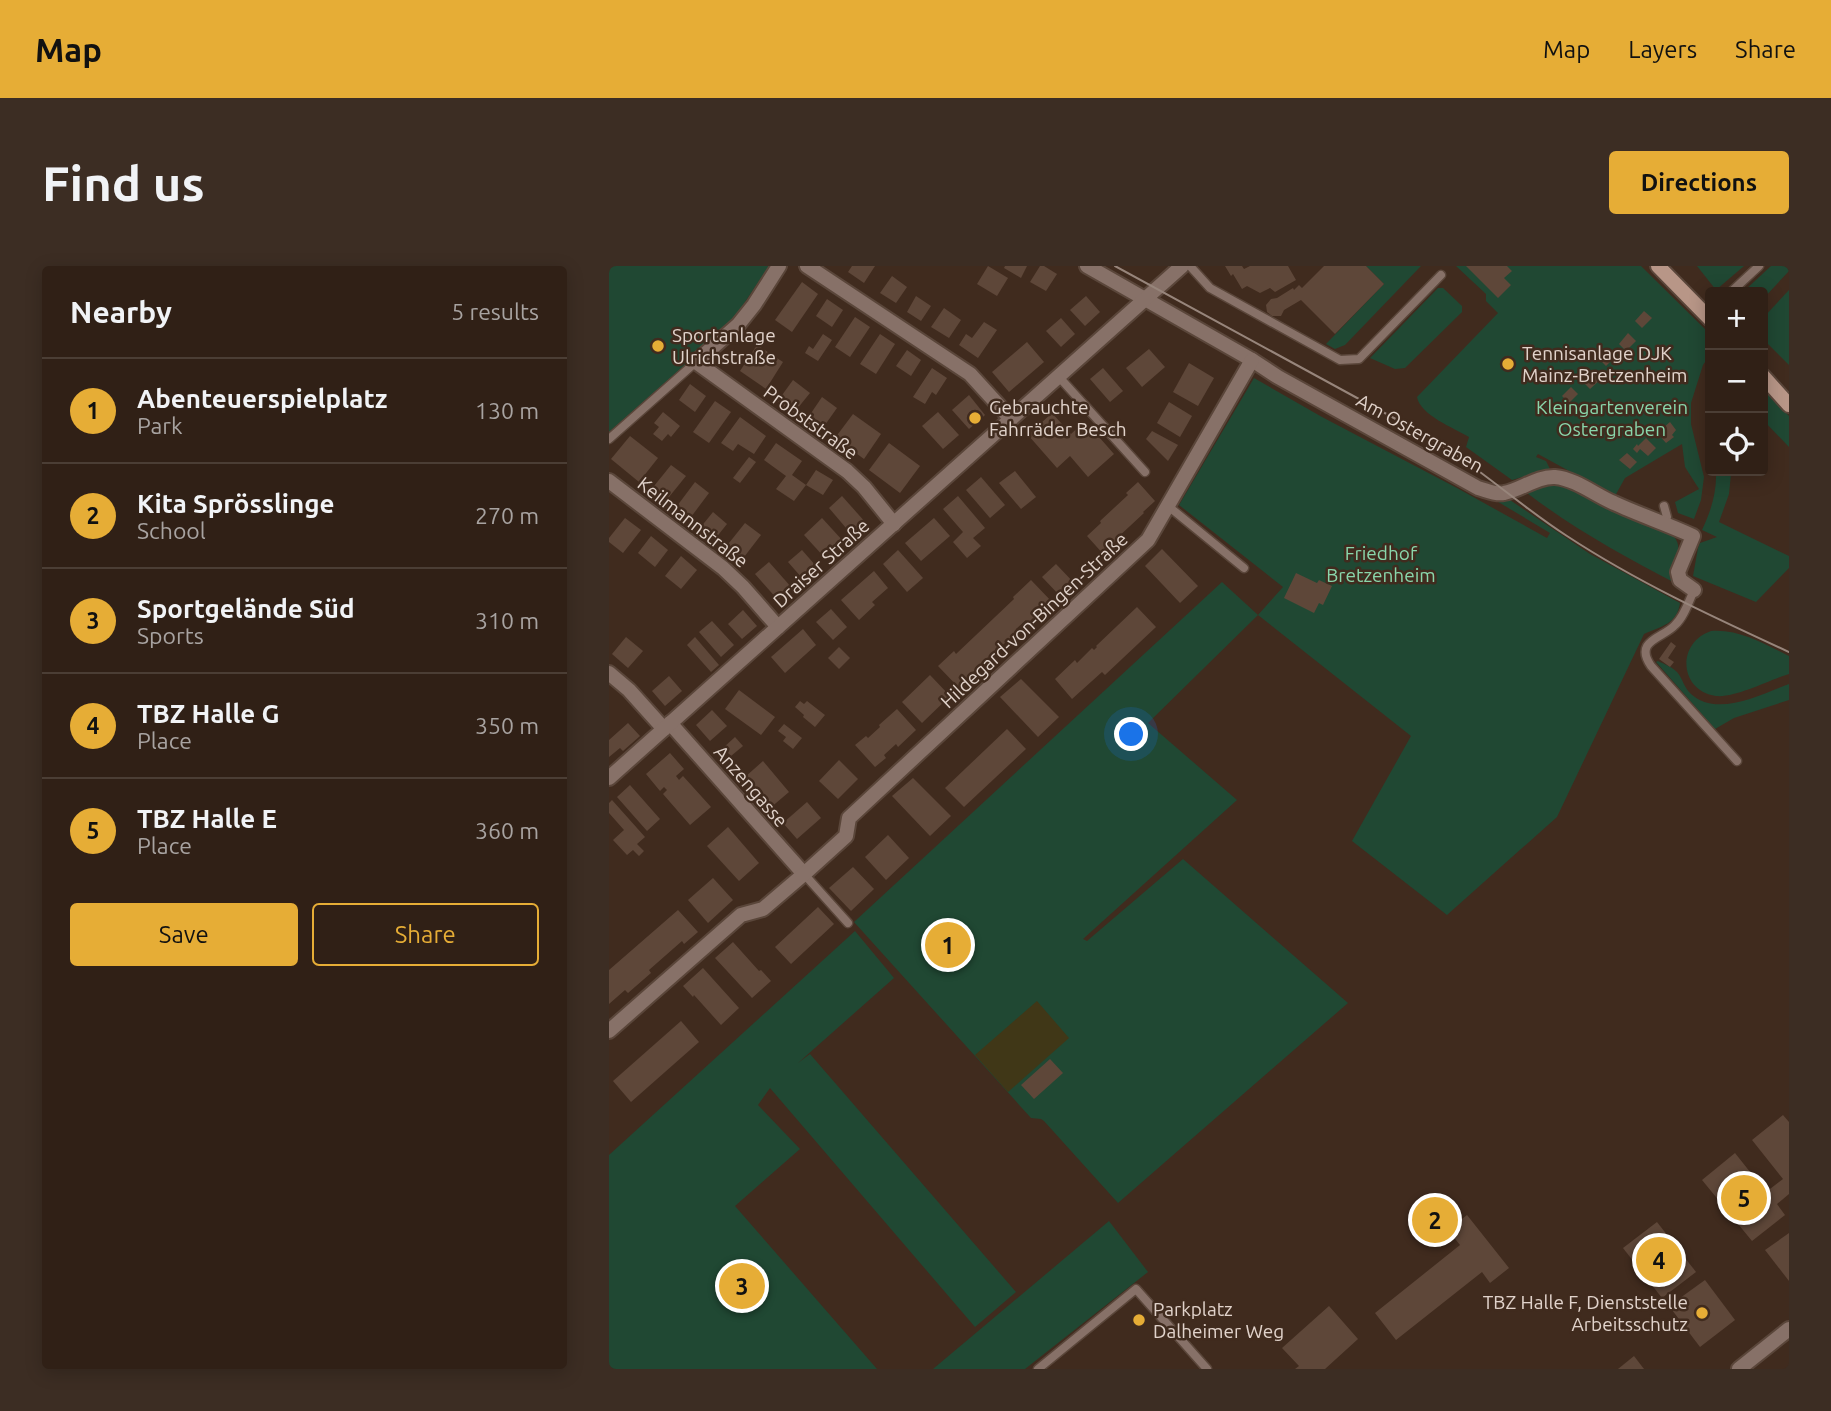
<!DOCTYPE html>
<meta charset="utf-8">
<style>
body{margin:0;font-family:Ubuntu,sans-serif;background:#3c2d23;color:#f1f3f6}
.controls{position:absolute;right:21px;top:21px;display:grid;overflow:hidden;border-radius:7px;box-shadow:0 4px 18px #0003}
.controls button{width:63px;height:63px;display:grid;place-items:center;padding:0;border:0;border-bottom:2px solid #4b3e35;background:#302016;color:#f1f3f6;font:35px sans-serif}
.you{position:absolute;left:523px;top:469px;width:24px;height:24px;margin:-18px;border:5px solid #fff;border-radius:50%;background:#1a73e8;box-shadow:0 0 0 10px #1a73e833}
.badge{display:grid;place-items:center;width:46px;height:46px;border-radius:50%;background:#e6ad36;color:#111;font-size:23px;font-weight:700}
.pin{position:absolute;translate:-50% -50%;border:4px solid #fff;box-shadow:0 2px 7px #0006}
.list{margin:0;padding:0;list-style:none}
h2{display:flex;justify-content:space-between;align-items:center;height:91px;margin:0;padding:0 28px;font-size:30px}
h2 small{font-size:23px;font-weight:400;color:#a8a3a1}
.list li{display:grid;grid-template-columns:46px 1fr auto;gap:21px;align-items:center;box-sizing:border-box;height:105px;padding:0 28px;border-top:2px solid #4b3e35}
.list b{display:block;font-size:26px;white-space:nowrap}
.list p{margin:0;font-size:23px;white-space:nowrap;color:#a8a3a1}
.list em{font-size:23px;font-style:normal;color:#a8a3a1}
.actions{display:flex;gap:14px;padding:21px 28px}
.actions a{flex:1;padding:16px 0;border:2px solid #e6ad36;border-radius:7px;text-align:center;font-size:24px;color:#e6ad36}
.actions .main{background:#e6ad36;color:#111}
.icon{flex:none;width:38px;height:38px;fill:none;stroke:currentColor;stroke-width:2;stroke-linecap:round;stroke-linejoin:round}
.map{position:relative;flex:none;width:1180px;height:1103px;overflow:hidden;border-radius:7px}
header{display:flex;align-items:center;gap:42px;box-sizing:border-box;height:98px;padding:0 35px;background:#e6ad36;color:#111}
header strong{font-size:33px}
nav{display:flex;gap:38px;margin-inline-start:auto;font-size:24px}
.intro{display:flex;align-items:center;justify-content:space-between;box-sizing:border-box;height:168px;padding:0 42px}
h1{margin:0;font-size:49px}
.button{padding:18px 32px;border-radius:7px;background:#e6ad36;color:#111;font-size:24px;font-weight:700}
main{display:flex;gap:42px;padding:0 42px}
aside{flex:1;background:#302016;border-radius:7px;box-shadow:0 4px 18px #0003}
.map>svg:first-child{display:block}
.green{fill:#204833}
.sand{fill:#403717}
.building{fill:#5e4739}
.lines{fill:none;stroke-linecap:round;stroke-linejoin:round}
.lane-casing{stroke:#5a463a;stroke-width:11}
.street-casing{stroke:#5a463a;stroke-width:18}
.secondary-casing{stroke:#5a463a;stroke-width:18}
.lane{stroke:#877168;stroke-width:8}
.street{stroke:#877168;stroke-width:14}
.secondary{stroke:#b89687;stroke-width:14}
.tram{stroke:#97857b;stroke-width:2}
.poi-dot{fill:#e6ad36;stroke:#402b1e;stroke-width:2.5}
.labels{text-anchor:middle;stroke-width:5;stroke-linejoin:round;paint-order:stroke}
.poi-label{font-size:19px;fill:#e1d3cb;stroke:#402b1e;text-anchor:start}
.park-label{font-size:19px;fill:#89d6ab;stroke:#402b1e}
.street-label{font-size:19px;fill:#e1d3cb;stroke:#402b1e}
</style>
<header>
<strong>Map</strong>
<nav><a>Map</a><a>Layers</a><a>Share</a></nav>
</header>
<div class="intro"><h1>Find us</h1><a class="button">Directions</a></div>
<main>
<aside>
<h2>Nearby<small>5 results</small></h2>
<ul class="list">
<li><span class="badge">1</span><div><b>Abenteuerspielplatz</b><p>Park</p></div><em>130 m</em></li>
<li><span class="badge">2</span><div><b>Kita Sprösslinge</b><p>School</p></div><em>270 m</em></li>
<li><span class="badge">3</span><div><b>Sportgelände Süd</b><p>Sports</p></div><em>310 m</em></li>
<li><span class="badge">4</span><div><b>TBZ Halle G</b><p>Place</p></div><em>350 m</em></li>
<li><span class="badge">5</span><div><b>TBZ Halle E</b><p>Place</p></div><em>360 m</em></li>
</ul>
<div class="actions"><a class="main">Save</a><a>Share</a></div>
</aside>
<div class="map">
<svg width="1180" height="1103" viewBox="0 0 1180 1103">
<rect width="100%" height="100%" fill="#402b1e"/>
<g class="green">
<polygon points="0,0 160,0 120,60 0,166"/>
<polygon points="757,0 812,0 736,79 726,83 717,78 775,18"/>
<path d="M847 0H1032L1101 68V89L1094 99 1082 137V158L1095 211 1092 234 1085 253 1069 247 1066 236 1090 223 1076 201 1073 178 1016 212 1006 230 929 188 927 191 937 195 941 203 903 214 857 181 860 171C845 162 811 149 808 131L889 47 877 35V28Z"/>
<polygon points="1088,0 1135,0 1107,24"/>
<polygon points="1162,0 1180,0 1180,5 1154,33 1154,26 1134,26"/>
<polygon points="829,22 834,22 853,40 853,46 796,102 786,103 761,92"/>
<polygon points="1180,24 1180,99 1154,73 1154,52"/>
<path d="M645 112 713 151 848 222 938 272 941 267 886 234 898 232 981 288 1071 337C1068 358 1053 360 1035 368L948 551 838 649 743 575 802 470 649 349 539 457 628 534 474 673 478 675 574 593 739 737 509 937 435 855 432 853 422 852 245 656 613 316 649 349 674 321 570 239Z"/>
<polygon points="1154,122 1180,150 1180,181 1154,154"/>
<path d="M1107 205H1121L1122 208 1120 228 1110 256 1180 290V302L1147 336 1084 310 1089 282 1091 277 1108 271 1093 264C1102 245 1108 226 1107 205Z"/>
<path d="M945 218 954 220 980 233 1062 267C1079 285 1061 293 1061 312L1066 317C1014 290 964 262 918 227L926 223Z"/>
<path d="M1102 365C1131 363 1155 378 1180 390V408C1160 414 1127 432 1107 430 1070 425 1067 377 1102 365Z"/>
<path d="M1049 395C1055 398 1063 401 1068 406 1073 411 1075 422 1082 428 1108 452 1152 428 1180 418V434L1125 452 1106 463 1047 396Z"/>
<polygon points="246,665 285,712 189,797 201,788 407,1026 366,1061 161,822 149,839 191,883 126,940 268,1103 0,1103 0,889"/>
<polygon points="500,955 539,1006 416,1103 324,1103"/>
</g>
<polygon class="sand" points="428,735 460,772 399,826 366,789"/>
<g class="building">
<polygon points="243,0 266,0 255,17 239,6"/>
<polygon points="379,0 399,12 388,30 368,18"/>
<polygon points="396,0 418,0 412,12 395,2"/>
<polygon points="431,0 435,0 448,8 437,25 421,16"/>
<polygon points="616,0 633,0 635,3 641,0 679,0 687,14 666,26 661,22 651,27 638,20 633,23 624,8 622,10"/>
<polygon points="715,0 757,0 775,18 726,68 692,34 675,44 672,50 663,50 658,46 657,39 662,33 668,32 684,22 685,24 690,19 693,22"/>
<polygon points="857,0 898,0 903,5 895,12 902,19 889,32"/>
<polygon points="283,10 298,21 287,37 271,27"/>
<polygon points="193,16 209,28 183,66 166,54"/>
<polygon points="307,30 322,40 312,55 298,46"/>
<polygon points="477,30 491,46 476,60 461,44"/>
<polygon points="218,33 234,44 223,61 207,50"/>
<polygon points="335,42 352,54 340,72 322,61"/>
<polygon points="1035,45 1043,52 1033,62 1026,55"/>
<polygon points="246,51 261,61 241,91 226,81"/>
<polygon points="452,52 466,68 452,81 437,65"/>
<polygon points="375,56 388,64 369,92 350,79 357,68 363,72"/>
<polygon points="1019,67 1027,75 1017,85 1010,78"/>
<polygon points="214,68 223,74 209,95 196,87 200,80 204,83"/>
<polygon points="271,68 286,78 267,108 251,98"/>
<polygon points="418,76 435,96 400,126 383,106"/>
<polygon points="148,79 174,96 157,123 131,105"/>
<polygon points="540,83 556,101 533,121 517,102"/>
<polygon points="298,84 312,94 302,110 287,100"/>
<polygon points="999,84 1006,91 997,100 990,93"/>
<polygon points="580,97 605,112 589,140 564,126"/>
<polygon points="323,102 338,112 327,129 323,126 316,138 304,131"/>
<polygon points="494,102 514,125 501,136 481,113"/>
<polygon points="983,107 991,114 981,123 974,116"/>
<polygon points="184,114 201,127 184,148 168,136"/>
<polygon points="81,118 97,130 86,146 70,134"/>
<polygon points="962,121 969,128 960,137 953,130"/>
<polygon points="360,129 376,149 360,163 343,144"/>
<polygon points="213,131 228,142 211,166 196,156"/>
<polygon points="106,135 122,146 100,177 84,166"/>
<polygon points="560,136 583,150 571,171 548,157"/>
<polygon points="54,146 71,160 62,171 59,168 53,175 44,168 50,161 45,157"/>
<polygon points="329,146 350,169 334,183 313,160"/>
<polygon points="443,147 462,168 476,155 505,188 479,211 461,190 448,202 419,169"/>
<polygon points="244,148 272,168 255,193 226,172"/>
<polygon points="131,151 157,170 145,188 129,178 124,185 112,177"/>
<polygon points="1061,156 1067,164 1063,169 1065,171 1057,177 1048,167"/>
<polygon points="543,165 569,179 559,195 537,173"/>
<polygon points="21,170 49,192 30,216 2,193"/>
<polygon points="1037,172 1047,182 1039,190 1031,183 1028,187 1024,183 1028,178 1029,180"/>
<polygon points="167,177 193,195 183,209 197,219 185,235 167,223 177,210 155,194"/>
<polygon points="280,177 311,200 291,227 260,204"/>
<polygon points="1018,187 1028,196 1021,203 1010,194"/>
<polygon points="140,191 147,196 131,217 124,212"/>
<polygon points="62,199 77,210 56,236 41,225"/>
<polygon points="207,204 224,214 214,229 197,219"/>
<polygon points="406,205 427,231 412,243 390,217"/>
<polygon points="372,211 396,239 381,252 357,224"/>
<polygon points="86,216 100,227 79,255 65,244"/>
<polygon points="529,216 546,235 534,246 535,247 507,273 508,274 502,280 505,283 496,290 478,270 492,257 491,255 519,229 517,227"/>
<polygon points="233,230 257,257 243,269 220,242"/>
<polygon points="349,230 376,262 364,272 372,280 358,292 344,276 354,266 334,243"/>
<polygon points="104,246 118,258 106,273 91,262"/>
<polygon points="16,252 32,264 14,287 0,276 0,272"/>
<polygon points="213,252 234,275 216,292 195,269"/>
<polygon points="325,252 341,270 312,295 296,277"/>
<polygon points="136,257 152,269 132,295 116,282"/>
<polygon points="42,270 59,284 46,301 29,287"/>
<polygon points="553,283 589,320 571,337 536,300"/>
<polygon points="193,284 207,300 193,312 179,296"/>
<polygon points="289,284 314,312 298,326 274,298"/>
<polygon points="72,290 88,304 72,323 56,310"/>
<polygon points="160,296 183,322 169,334 146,308"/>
<polygon points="447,298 467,319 453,332 433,311"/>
<polygon points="265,305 279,322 263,336 266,339 250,354 232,334"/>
<polygon points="687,307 708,317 710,314 723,320 714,339 710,337 705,347 675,332"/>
<polygon points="422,314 445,338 426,355 424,352 419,357 417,354 407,363 409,365 364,406 368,410 352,424 329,400 345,385 347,388 405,333 404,331"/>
<polygon points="528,341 547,361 496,409 493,406 463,433 446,413 466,394 468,397 483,382 485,384 488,381 487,380"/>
<polygon points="222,343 238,361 224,374 207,356"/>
<polygon points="134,344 148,360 133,373 119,358"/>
<polygon points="103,355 125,379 112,391 90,366"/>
<polygon points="194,363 207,379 176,407 162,391"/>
<polygon points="17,371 34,385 19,402 3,388"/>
<polygon points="86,371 110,399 102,406 78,379"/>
<polygon points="1062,376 1067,380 1059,392 1065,396 1061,401 1050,393"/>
<polygon points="230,381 241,392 230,403 219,392"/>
<polygon points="321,409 341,430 313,457 293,436"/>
<polygon points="60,410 73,425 56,440 43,425"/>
<polygon points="412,413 450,451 429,471 391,431"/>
<polygon points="130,424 166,451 152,469 116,443"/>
<polygon points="191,435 195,438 198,435 216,449 206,461 194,451 195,449 186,441"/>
<polygon points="288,443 307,464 289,481 287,478 275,489 277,492 266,501 246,479 257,470 259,472 271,461 270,459"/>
<polygon points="103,444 118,460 101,475 87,459"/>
<polygon points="19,457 31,470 14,485 11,482 0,491 0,474"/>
<polygon points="175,458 193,472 184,483 174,475 177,471 169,465"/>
<polygon points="398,463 417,483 355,541 336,522"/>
<polygon points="126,471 134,480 122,490 114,482"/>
<polygon points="61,487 75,503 67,510 70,514 74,510 102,541 81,559 54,528 58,524 55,521 51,525 37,508"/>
<polygon points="230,494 249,513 229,533 210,515"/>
<polygon points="154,495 180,526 160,543 145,527 148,525 136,511"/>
<polygon points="304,512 342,550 321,570 283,530"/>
<polygon points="21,519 51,553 38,565 8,531"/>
<polygon points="3,534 36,571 28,578 35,585 30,590 24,584 18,589 4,574 15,564 0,547 0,537"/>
<polygon points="198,536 212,552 188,573 174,557"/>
<polygon points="119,561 150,597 130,615 98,580"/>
<polygon points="279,569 300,592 277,614 256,591"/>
<polygon points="244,601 265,623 242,645 220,622"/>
<polygon points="104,612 124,634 99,657 79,634"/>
<polygon points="209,641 225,658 182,698 166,681"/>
<polygon points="69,644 89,666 75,678 73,675 40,704 42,707 19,727 16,724 0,738 0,704"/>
<polygon points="124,676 150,705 152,704 162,715 143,732 106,692"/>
<polygon points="94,702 130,742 112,759 85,729 84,731 74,720"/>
<polygon points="72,755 90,776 22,836 4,815"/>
<polygon points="441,793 454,807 425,833 412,819"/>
<polygon points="1174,849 1180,856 1180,928 1168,938 1176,949 1143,975 1093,914 1126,887 1157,926 1174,913 1143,874"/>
<polygon points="858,949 900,1002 881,1017 873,1006 787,1074 766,1047 851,979 839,964"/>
<polygon points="1048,956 1087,1006 1053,1032 1014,982"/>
<polygon points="1180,967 1180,1015 1156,984"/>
<polygon points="1096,1014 1126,1054 1091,1081 1060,1040"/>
<polygon points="720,1040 749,1073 716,1103 686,1103 690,1100 673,1082"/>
<polygon points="1025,1090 1035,1103 1009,1103"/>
</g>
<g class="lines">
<g class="lane-casing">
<g id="lane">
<polyline points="581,0 601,22 731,94 750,93 832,9"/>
<polyline points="1122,26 1150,0"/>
<polyline points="450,111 536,206"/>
<polyline points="0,173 87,96"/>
<polyline points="559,240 635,302"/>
<polyline points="1055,240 1058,251 1055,257"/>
<path d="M1085 324C1080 335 1075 351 1066 359 1055 372 1024 374 1042 400L1128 495"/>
<polyline points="195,608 239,657"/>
<polyline points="429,1103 527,1023 598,1103"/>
</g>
</g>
<g class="street-casing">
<g id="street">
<polyline points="170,0 145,39 129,59 87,96 238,205 255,221 285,258"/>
<polyline points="198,0 361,108 402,153"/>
<path d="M478 0 643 94 669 111 869 222C877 224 886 229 895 227 912 224 928 210 946 211 967 213 986 229 1005 237 1031 249 1058 258 1084 270L1069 306 1071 314 1085 324"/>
<polyline points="0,215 114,302 134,321 169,361"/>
<polyline points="0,407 20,424 55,463"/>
<polyline points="61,457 195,608"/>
<polyline points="0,512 573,0"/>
<polyline points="0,765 132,649 154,643 195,608 237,570 240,552 539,274 643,94"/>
<polyline points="1130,1103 1180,1063"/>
</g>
</g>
<g class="secondary-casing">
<g id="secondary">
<polyline points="1049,0 1101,53"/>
<polyline points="1154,110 1180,139"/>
</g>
</g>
<use href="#lane" class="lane"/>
<use href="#street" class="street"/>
<use href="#secondary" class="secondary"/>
<path class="tram" d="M506 0 805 163C818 171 833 179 846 188 884 214 919 245 958 270 1028 316 1104 351 1180 386"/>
</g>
<g class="poi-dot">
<circle cx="49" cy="80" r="7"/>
<circle cx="899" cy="98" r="7"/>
<circle cx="366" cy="152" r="7"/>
<circle cx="1093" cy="1047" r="7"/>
<circle cx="530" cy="1054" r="7"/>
</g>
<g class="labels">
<g class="poi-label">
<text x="63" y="76">Sportanlage<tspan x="63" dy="22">Ulrichstraße</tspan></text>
<text x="913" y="94">Tennisanlage DJK<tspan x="913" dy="22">Mainz-Bretzenheim</tspan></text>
<text x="380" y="148">Gebrauchte<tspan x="380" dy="22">Fahrräder Besch</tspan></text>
<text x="1079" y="1043" text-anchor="end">TBZ Halle F, Dienststelle<tspan x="1079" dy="22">Arbeitsschutz</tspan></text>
<text x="544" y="1050">Parkplatz<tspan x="544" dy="22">Dalheimer Weg</tspan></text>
</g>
<g class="park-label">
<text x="1003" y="148">Kleingartenverein<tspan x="1003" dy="22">Ostergraben</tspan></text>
<text x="772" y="294">Friedhof<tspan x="772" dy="22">Bretzenheim</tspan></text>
</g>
<g class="street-label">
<text transform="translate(202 156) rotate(36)" y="7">Probststraße</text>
<text transform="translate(811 167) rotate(29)" y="7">Am Ostergraben</text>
<text transform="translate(84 256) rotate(38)" y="7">Keilmannstraße</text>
<text transform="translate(212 297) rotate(-42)" y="7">Draiser Straße</text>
<text transform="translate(425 354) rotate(-43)" y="7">Hildegard-von-Bingen-Straße</text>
<text transform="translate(142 520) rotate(49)" y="7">Anzengasse</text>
</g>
</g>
</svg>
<div class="controls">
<button>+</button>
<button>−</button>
<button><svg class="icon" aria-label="locate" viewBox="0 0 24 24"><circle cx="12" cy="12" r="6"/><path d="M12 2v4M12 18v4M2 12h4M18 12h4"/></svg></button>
</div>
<div class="you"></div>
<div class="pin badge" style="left:339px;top:679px">1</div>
<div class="pin badge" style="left:826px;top:954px">2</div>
<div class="pin badge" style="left:133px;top:1020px">3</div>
<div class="pin badge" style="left:1050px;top:994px">4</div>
<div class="pin badge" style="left:1135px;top:932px">5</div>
</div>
</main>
